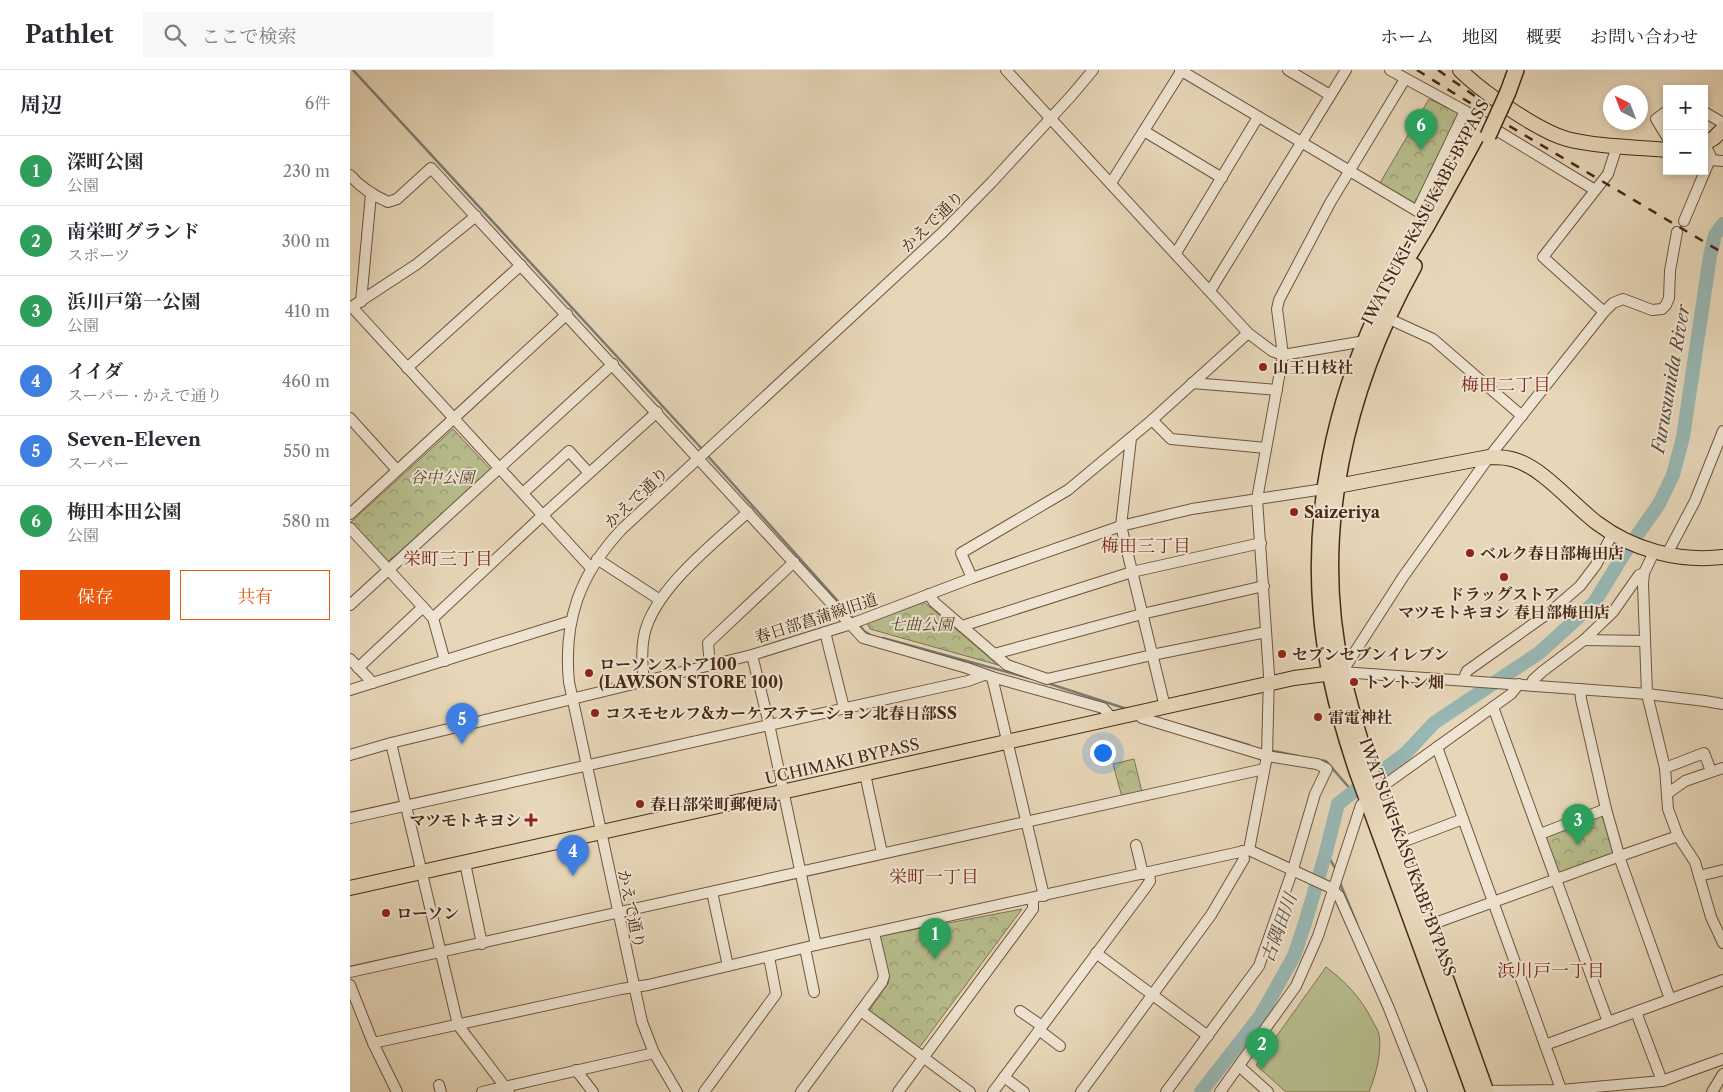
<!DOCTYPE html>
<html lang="ja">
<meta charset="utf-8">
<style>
body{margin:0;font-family:"Libre Caslon Text","Noto Serif JP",serif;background:#f7f7f7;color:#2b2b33}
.controls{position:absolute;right:15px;top:15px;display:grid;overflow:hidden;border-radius:0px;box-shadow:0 2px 8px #0003}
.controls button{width:45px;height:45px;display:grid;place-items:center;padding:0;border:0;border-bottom:1px solid #e1e1e2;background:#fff;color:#2b2b33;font:25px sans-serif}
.compass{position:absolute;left:1253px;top:15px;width:45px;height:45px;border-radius:50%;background:#fff;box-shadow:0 2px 8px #0003;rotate:318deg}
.you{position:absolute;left:752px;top:682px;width:18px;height:18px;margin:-12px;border:4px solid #fff;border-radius:50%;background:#1a73e8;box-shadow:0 0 0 8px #1a73e833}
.badge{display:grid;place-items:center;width:32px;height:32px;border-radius:50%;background:#ea580c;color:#fff;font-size:16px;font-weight:700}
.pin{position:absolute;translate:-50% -41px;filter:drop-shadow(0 1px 2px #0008)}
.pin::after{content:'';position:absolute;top:26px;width:18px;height:15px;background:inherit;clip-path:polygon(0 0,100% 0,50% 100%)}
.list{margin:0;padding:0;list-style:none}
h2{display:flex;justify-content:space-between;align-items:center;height:65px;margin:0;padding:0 20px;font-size:21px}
h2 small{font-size:16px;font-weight:400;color:#7c7c81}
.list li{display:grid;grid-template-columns:32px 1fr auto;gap:15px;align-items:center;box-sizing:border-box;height:70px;padding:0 20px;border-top:1px solid #e1e1e2}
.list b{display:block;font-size:19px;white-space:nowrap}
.list p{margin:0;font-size:16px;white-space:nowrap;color:#7c7c81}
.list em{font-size:16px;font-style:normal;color:#7c7c81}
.actions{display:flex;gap:10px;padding:15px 20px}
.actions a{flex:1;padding:11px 0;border:1px solid #ea580c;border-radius:0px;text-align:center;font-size:18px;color:#ea580c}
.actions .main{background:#ea580c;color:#fff}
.icon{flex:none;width:28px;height:28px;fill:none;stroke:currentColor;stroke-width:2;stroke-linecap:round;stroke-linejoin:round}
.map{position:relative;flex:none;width:1373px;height:1022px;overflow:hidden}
header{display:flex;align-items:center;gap:30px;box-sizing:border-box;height:70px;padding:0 25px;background:#fff;border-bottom:1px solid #e1e1e2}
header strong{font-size:24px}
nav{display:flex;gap:28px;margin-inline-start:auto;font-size:18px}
.search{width:350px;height:45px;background:#f7f7f7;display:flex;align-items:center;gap:12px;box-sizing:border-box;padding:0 18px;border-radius:0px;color:#7c7c81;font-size:19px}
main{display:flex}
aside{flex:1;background:#fff}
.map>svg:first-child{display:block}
.green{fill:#b8be8e;stroke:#807352}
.forest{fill:url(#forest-crowns);stroke:#807352}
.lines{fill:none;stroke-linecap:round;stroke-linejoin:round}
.stream{stroke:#787e75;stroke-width:2.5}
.river{stroke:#98b8b5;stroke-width:14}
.minor-casing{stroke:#70543f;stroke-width:12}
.major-casing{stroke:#482816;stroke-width:16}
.highway-casing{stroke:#482816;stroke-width:18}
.minor{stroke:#efe5d2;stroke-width:10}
.major{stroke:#e7d7b9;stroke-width:14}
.highway{stroke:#e7d7b9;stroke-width:15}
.rail{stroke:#482816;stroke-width:2.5;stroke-dasharray:9 9;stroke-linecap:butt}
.highway-bridge-casing{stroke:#482816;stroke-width:18;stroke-linecap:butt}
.highway-bridge{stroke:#e7d7b9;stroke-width:15}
.poi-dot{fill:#8f2418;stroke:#efe5d2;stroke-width:2}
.labels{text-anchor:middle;stroke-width:4;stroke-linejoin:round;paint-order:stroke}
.street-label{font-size:16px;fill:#482816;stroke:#efe5d2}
.poi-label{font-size:16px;font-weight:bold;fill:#482816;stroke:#efe5d2;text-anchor:start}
.park-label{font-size:16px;font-style:italic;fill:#5e462e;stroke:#efe5d2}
.water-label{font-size:18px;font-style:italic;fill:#5c4c3e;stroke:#efe5d2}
.neighbourhood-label{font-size:18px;fill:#7a1f14;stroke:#efe5d2}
</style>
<header>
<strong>Pathlet</strong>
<div class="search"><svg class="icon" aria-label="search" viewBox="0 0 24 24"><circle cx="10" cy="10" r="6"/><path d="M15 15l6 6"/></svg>ここで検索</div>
<nav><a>ホーム</a><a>地図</a><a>概要</a><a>お問い合わせ</a></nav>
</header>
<main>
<aside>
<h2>周辺<small>6件</small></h2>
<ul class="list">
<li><span class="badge" style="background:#2e9e5b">1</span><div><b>深町公園</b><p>公園</p></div><em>230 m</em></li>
<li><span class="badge" style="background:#2e9e5b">2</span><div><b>南栄町グランド</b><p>スポーツ</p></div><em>300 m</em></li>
<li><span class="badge" style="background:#2e9e5b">3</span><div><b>浜川戸第一公園</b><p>公園</p></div><em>410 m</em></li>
<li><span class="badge" style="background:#3f7fe0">4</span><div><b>イイダ</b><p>スーパー · かえで通り</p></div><em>460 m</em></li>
<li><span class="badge" style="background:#3f7fe0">5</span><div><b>Seven-Eleven</b><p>スーパー</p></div><em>550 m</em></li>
<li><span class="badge" style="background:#2e9e5b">6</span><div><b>梅田本田公園</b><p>公園</p></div><em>580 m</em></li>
</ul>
<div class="actions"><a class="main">保存</a><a>共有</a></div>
</aside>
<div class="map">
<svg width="1373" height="1022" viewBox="0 0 1373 1022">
<defs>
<pattern id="forest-crowns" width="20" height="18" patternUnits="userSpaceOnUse" patternTransform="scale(1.25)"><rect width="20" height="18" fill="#b8be8e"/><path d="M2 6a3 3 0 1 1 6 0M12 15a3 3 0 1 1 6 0" fill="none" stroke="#989a73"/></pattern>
</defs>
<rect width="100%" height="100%" fill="#e7d7b9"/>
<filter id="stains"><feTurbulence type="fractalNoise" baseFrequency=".004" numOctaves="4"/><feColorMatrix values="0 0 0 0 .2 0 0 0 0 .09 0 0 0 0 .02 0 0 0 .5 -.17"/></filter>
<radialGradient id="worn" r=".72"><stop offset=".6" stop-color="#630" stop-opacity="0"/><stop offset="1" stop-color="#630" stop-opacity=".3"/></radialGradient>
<path class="green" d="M976 897C996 912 1011 928 1022 950 1024 954 1028 960 1029 964 1032 983 1026 1004 1019 1022H936L906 995Z"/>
<g class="forest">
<polygon points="1079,29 1107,42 1108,46 1066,133 1062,134 1030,113"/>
<polygon points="103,359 142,401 38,492 1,452"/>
<polygon points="574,532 648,595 520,559 517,553"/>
<polygon points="784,689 792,722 772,727 763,694"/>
<polygon points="1253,743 1264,784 1207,805 1191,767"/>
<polygon points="672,839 569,978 518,942 539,912 530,866"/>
</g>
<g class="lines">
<g class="stream">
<polyline points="3,0 353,380"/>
<polyline points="356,384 504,549"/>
<polyline points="508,553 514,561 522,566"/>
<polyline points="533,568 679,608"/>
<polyline points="697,613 777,639"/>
<polyline points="835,656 899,675"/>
<polyline points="919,680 948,686"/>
<polyline points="968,690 976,691 1003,722"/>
<polyline points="976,782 986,800"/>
<polyline points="990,813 1007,854"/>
</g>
<polyline class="river" points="851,1022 911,945 944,886 955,853 976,782 988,734 1003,722 1055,684 1084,653 1189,583 1244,533 1274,484 1309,434 1323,405 1333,367 1360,186 1365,165 1373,154"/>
<g class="minor-casing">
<g id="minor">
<polyline points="656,0 898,263 922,281 933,285 1015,271"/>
<polyline points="830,0 1067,141 1115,41"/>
<polyline points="938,0 980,25"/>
<polyline points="1040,0 1115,41 1245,120"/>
<polyline points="1317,41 1306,49 1317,67"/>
<polyline points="1354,42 1373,53"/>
<polyline points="794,61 872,108"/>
<polyline points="1360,90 1373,91"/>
<path d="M0 105C11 118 23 125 38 132L47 129 81 98 513 568 617 598 642 607 753 638 762 648"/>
<polyline points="761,113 832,0"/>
<polyline points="1334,151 1361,87 1355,74"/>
<polyline points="1327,162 1320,201 1319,228 1316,235 1312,239 1302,240 1273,229 1263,233 1254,242 1139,387 1053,507 992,602 1297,624 1355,631 1373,634"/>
<polyline points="826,183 908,47"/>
<polyline points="860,221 996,0"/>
<polyline points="11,232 21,124"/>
<polyline points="2,237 241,498"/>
<polyline points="0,238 67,194 126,146"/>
<polyline points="1254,242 1193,187 1258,104 1267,76"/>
<polyline points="1037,248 1083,269 1172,346"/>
<polyline points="57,298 171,195"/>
<polyline points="842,313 927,320"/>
<polyline points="0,348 47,400"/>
<polyline points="802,350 821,369 916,378"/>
<polyline points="781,368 771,456 815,637"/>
<polyline points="173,423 219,381 239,403"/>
<polyline points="0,444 217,244"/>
<polyline points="0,458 83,548 95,591"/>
<polyline points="1304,482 1294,503 1293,514 1297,624 1315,698 1318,739 1328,766 1345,792 1361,847 1373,873"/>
<polyline points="1317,484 1345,431 1373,361"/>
<polyline points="247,489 310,530"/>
<polyline points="622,508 611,483 718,420 802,350 898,263"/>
<polyline points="579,524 584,532 657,595 697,609 802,585 916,562"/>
<polyline points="0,535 263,294"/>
<polyline points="83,548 193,445 307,342"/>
<polyline points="612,556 782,502 911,473"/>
<polyline points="475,562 494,638"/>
<polyline points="1234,570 1295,571"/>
<polyline points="644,584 792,544 914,516"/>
<polyline points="402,585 419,654 466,875"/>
<polyline points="0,589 23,613"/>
<polyline points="360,596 358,573 444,492"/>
<polyline points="8,598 73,537"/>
<polyline points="642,607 694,826"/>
<polyline points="1113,610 1117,601 1200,542 1230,516 1246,495 1263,463"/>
<path d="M294 611C292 596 291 581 294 566 303 520 364 473 398 442"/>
<polyline points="1181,615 1183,610 1193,601 1234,570 1263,542 1289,505 1294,503"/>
<polyline points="1230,619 1231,629 1256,739 1271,792 1320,929"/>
<polyline points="0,620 221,551"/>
<polyline points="1143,637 1258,952"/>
<polyline points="786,643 792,648 917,686 967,694 977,699 965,724 943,799 909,896 816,1022"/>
<polyline points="41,673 108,955 159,1022"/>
<polyline points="1087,677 1212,1022"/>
<polyline points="0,685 41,673 402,585 501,554 622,508 771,456 842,439 974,419"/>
<polyline points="1315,698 1354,683 1361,701"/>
<polyline points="515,704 532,783"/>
<polyline points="1317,724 1335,711 1373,698"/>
<polyline points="0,748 618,611 634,605"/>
<polyline points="1190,764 1256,739"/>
<polyline points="1047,774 1113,749"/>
<polyline points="786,775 793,804"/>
<polyline points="899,780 917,686 919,605 907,429 933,285 927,239 929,230 980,133 1055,9"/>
<polyline points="115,793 132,874"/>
<polyline points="1349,806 1373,800"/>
<polyline points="362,822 378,896"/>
<polyline points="1077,856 1270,786 1328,766"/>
<polyline points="455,878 464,922"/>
<polyline points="746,883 858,966"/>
<polyline points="0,902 914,699"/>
<polyline points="0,915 23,973 47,1022"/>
<polyline points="511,941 620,1022"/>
<polyline points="670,941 692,956"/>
<polyline points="1286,942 1312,1011"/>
<polyline points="689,960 710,976"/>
<polyline points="23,973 271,919 298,915 466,875 899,780 979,817 989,826 1038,936 1072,1022"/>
<polyline points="1195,975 1373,910"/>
<polyline points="889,996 918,1022"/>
<polyline points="226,1000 243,1022"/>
<polyline points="654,1007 674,1022"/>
<polyline points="89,1015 91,1022"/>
<polyline points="1130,1021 1211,1020 1312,1011 1373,989"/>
<polyline points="132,1022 304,983"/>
<path d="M327 1022 304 983 292 952 219 612C213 550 230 504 272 459L593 162 642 112 722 25 743 0"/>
<polyline points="354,1022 426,924 419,887"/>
<polyline points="451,1022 532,912 534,906 524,863"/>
<polyline points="548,1022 683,839 683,829"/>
<polyline points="643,1022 796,817 800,811 799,802"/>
<polyline points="731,1022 861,845 894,789 892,781"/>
<polyline points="870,1022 946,916 968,866 1011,735 1033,716 1161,624 1169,614"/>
<polyline points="1362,1022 1373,1004"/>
</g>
</g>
<g class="major-casing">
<g id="major">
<path d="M1110 0C1131 21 1188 61 1217 69 1249 77 1284 77 1317 80"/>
<polyline points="1354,74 1364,68 1373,59"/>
<path d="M977 418 1139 387C1147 387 1157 387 1165 390 1193 398 1223 435 1247 453 1283 480 1328 492 1373 487"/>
<polyline points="0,818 944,608 991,602"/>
</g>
</g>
<g class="highway-casing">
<g id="highway">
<polyline points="1158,22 1166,0"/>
<path d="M1064 196C996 318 961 463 992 602 1007 673 1035 741 1060 809 1086 880 1111 951 1136 1022"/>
<path d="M1124 1022 1008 704C990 651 975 595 971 539 963 438 985 333 1028 242 1042 213 1059 185 1076 157 1094 125 1112 93 1129 61"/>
</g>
</g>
<use href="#minor" class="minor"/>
<use href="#major" class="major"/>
<use href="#highway" class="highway"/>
<g class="rail">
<polyline points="1067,0 1102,22 1373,183"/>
<polyline points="1088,0 1153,46"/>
</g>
<g class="highway-bridge-casing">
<polyline id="highway-bridge" points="1138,66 1158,22"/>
</g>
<use href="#highway-bridge" class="highway-bridge"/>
</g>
<g class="poi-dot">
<circle cx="913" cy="297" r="5"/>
<circle cx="944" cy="442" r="5"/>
<circle cx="1120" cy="483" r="5"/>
<circle cx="1154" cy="507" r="5"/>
<circle cx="932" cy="584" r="5"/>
<circle cx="239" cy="603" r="5"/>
<circle cx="1004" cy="612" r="5"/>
<circle cx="245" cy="643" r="5"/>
<circle cx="968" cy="647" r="5"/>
<circle cx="290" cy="734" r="5"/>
<path d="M178.5 742.5h5v5h5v5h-5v5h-5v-5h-5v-5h5z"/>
<circle cx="36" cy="843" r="5"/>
</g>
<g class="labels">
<g class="street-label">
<text transform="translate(1075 142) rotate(-62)" y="6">IWATSUKI-KASUKABE BYPASS</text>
<text transform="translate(582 151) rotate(-44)" y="6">かえで通り</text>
<text transform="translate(286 427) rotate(-43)" y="6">かえで通り</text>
<text transform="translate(466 548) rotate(-18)" y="6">春日部菖蒲線旧道</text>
<text transform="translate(492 691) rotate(-13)" y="6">UCHIMAKI BYPASS</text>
<text transform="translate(1058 787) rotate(70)" y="6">IWATSUKI-KASUKABE BYPASS</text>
<text transform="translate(282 839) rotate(78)" y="6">かえで通り</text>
</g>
<g class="poi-label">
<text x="923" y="303">山王日枝社</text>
<text x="954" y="448">Saizeriya</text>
<text x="1130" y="489">ベルク春日部梅田店</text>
<text x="1154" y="530" text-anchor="middle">ドラッグストア<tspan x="1154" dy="18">マツモトキヨシ 春日部梅田店</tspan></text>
<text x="942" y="590">セブンセブンイレブン</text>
<text x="249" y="600">ローソンストア100<tspan x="249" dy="18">(LAWSON STORE 100)</tspan></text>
<text x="1014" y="618">トントン畑</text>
<text x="255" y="649">コスモセルフ&amp;カーケアステーション北春日部SS</text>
<text x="978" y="653">雷電神社</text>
<text x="300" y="740">春日部栄町郵便局</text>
<text x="171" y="756" text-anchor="end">マツモトキヨシ</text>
<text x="46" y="849">ローソン</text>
</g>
<g class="park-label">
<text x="92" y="413">谷中公園</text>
<text x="571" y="560">七曲公園</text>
</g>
<g class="water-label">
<text transform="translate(1321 309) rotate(-80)" y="6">Furusumida River</text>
<text transform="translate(929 858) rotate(-70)" y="6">古隅田川</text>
</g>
<g class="neighbourhood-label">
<text x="1156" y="321">梅田二丁目</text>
<text x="796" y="482">梅田三丁目</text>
<text x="98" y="495">栄町三丁目</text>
<text x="584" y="813">栄町一丁目</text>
<text x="1201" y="907">浜川戸一丁目</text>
</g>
</g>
<rect width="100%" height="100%" filter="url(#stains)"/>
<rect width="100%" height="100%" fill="url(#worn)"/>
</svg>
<div class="controls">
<button>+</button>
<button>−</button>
</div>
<svg class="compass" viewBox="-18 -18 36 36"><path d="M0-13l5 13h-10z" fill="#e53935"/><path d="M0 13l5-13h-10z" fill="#7c7c81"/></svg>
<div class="you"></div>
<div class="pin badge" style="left:585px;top:889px;background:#2e9e5b">1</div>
<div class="pin badge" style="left:912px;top:999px;background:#2e9e5b">2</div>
<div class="pin badge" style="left:1228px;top:775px;background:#2e9e5b">3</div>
<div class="pin badge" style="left:223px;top:806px;background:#3f7fe0">4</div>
<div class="pin badge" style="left:112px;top:674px;background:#3f7fe0">5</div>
<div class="pin badge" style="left:1071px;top:80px;background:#2e9e5b">6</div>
</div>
</main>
